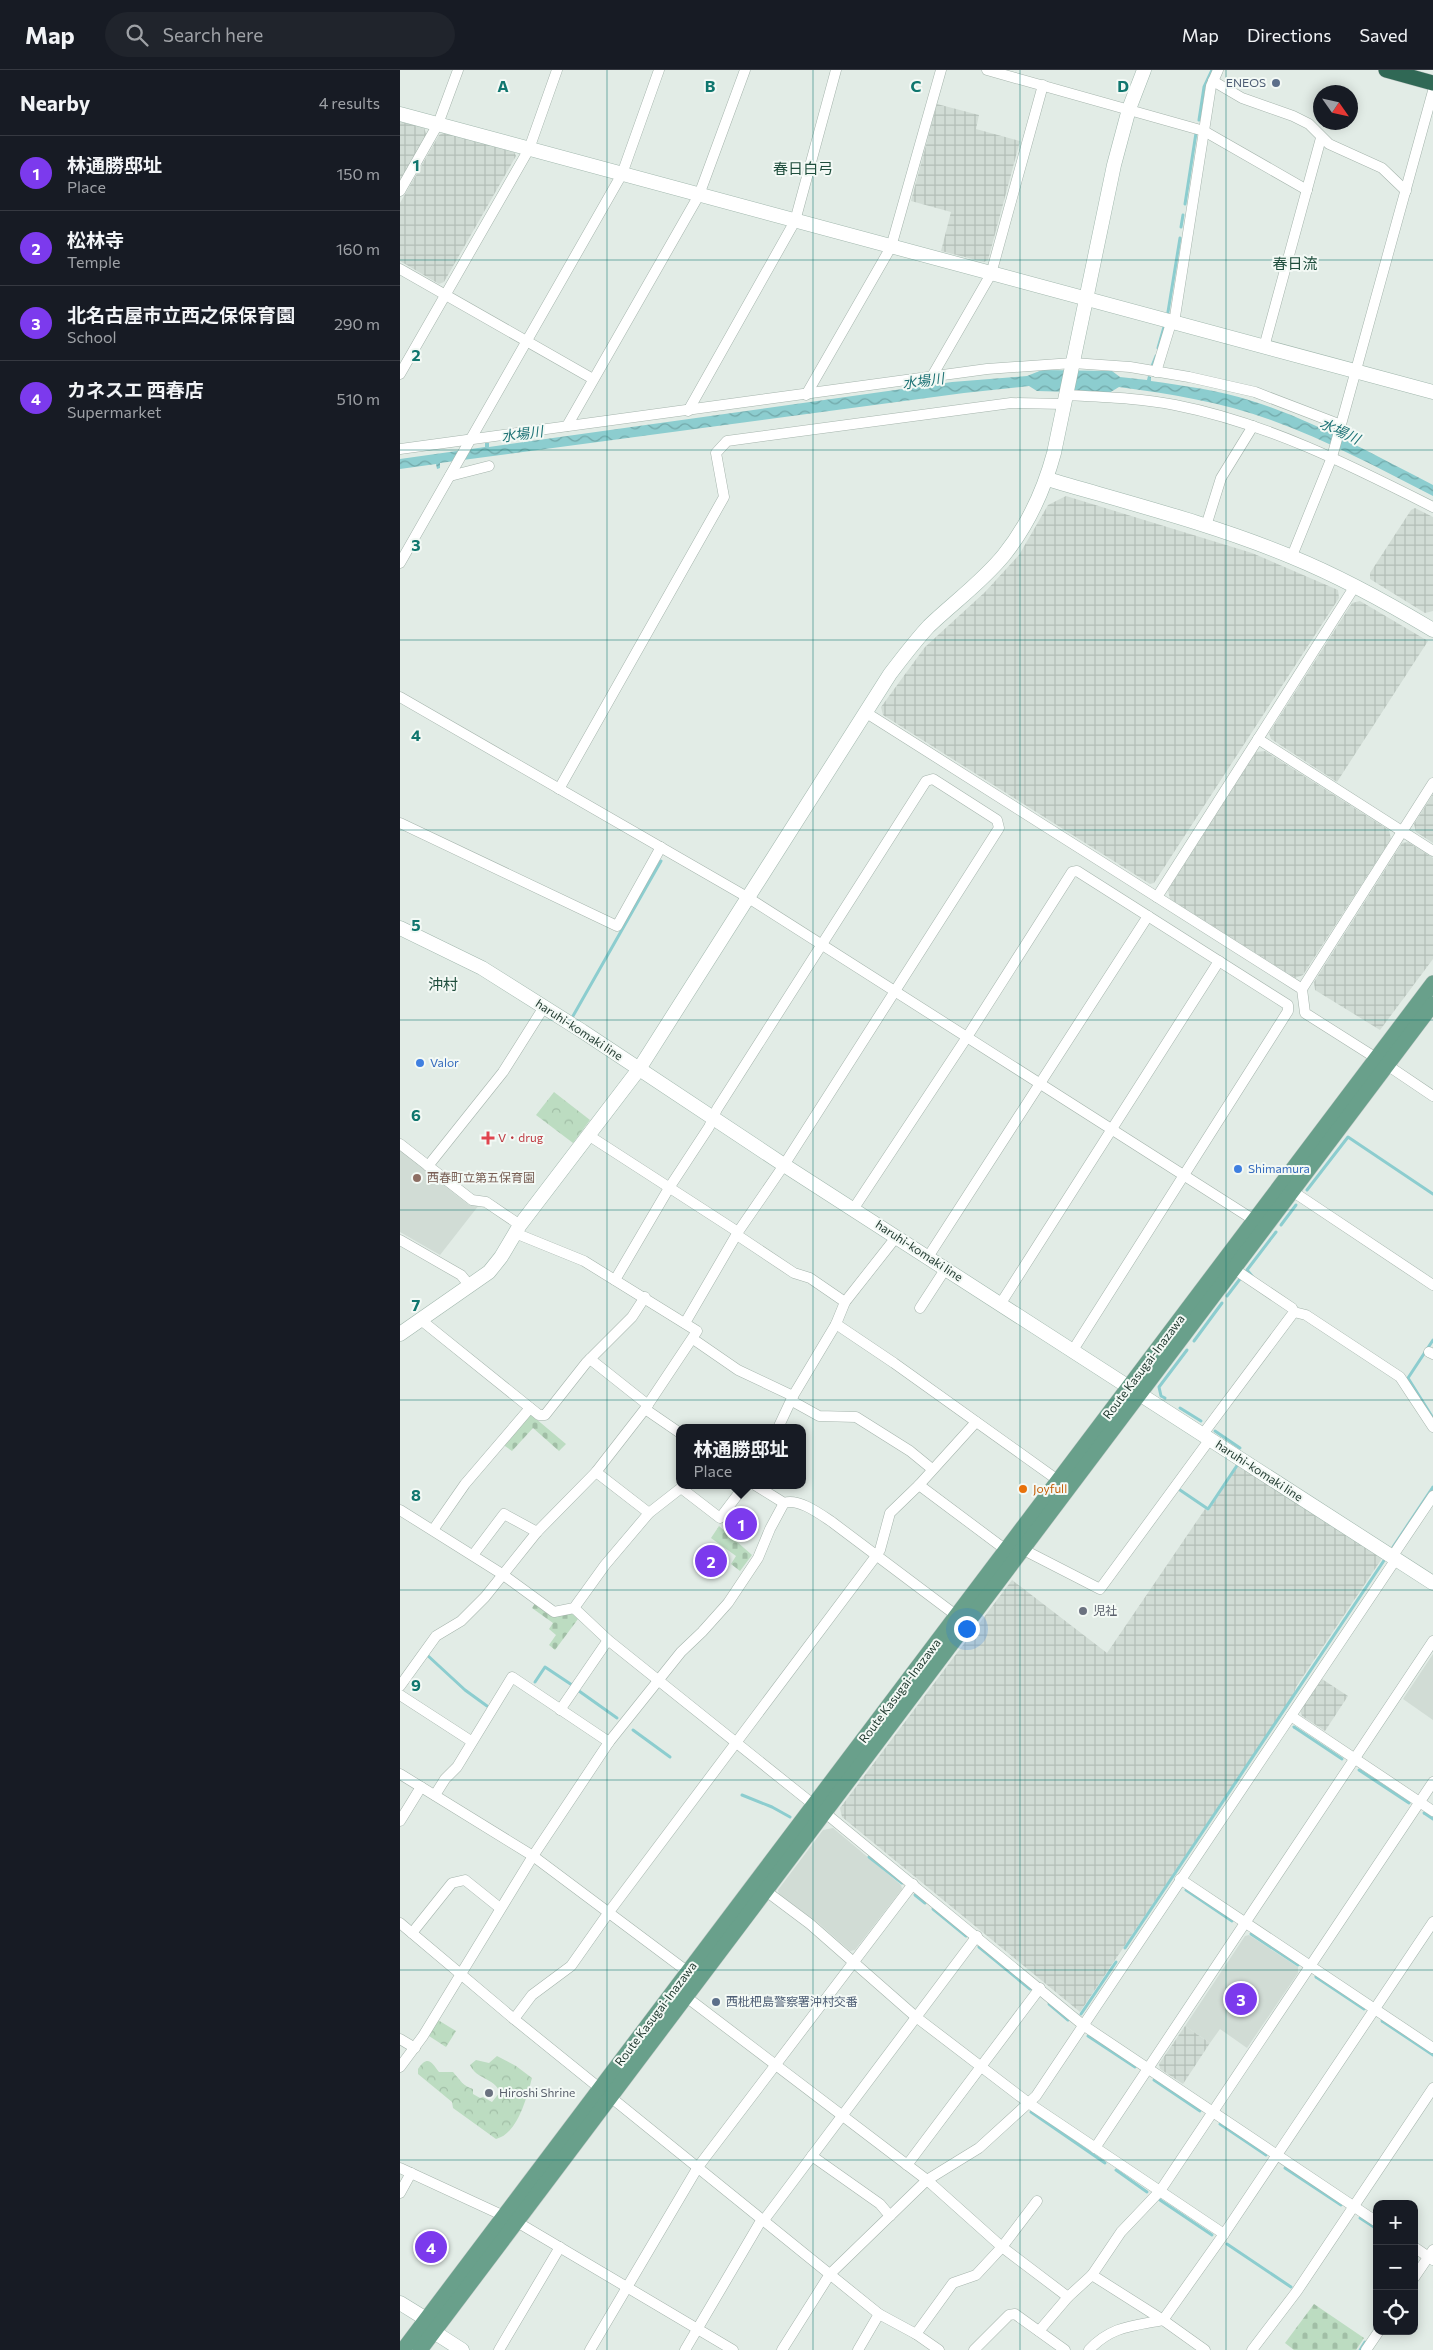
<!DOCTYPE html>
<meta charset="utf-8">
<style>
body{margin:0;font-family:Commissioner,"Noto Sans JP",sans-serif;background:#20242c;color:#f1f3f6}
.controls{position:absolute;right:15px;bottom:15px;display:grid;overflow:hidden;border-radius:10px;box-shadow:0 2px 12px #0003}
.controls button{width:45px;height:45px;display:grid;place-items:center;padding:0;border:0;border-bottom:1px solid #363941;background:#171b24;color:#f1f3f6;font:25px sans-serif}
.compass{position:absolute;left:913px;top:15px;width:45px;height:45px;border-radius:50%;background:#171b24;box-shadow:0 2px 12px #0003;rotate:124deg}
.you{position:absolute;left:566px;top:1558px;width:18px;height:18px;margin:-12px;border:4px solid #fff;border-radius:50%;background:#1a73e8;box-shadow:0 0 0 8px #1a73e833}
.badge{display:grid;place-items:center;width:32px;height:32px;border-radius:50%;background:#7c3aed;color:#fff;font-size:16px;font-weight:700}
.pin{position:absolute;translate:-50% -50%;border:2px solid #fff;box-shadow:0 1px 5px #0006}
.popup{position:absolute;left:276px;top:1354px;width:130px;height:65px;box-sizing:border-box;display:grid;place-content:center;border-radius:10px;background:#171b24;filter:drop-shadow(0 1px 4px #0005);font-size:16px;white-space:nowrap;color:#9ea1a6}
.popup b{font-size:19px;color:#f1f3f6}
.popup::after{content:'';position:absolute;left:50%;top:100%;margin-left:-10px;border:10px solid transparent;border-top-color:#171b24}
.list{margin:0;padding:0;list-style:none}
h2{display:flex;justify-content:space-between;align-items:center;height:65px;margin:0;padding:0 20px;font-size:21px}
h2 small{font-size:16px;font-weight:400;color:#9ea1a6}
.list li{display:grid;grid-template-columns:32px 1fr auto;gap:15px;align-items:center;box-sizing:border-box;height:75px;padding:0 20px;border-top:1px solid #363941}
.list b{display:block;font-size:19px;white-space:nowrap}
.list p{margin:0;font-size:16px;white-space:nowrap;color:#9ea1a6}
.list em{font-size:16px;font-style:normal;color:#9ea1a6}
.icon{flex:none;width:28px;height:28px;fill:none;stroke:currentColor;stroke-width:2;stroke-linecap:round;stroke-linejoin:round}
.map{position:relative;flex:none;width:1033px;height:2280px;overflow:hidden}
header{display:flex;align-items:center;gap:30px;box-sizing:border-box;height:70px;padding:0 25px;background:#171b24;border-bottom:1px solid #363941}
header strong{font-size:24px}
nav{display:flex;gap:28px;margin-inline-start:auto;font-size:18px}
.search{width:350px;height:45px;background:#20242c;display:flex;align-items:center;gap:12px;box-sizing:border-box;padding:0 18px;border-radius:28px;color:#9ea1a6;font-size:19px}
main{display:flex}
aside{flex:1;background:#171b24}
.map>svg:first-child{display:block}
.built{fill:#d1dcd5}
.industrial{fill:url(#industrial-grid)}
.forest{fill:url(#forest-crowns)}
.cemetery{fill:url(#cemetery-stones)}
.water{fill:url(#water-waves)}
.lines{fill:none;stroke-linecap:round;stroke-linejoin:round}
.stream{stroke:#8ccdcf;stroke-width:3}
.street-casing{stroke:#a5b4ac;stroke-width:11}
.secondary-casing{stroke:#a1b7ad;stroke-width:15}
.primary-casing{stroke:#c1c8c6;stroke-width:16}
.highway-casing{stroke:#c1c8c6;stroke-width:16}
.street{stroke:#fff;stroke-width:10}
.secondary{stroke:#fff;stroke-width:14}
.primary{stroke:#69a08b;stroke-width:15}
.highway{stroke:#306855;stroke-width:15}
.grid{fill:none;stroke:#0f766e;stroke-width:1;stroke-opacity:0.55}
.service-dot{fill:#5c6f8a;stroke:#f3f9f5;stroke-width:2}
.shop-dot{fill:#3f7fe0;stroke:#f3f9f5;stroke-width:2}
.health-dot{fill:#e0444e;stroke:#f3f9f5;stroke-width:2}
.education-dot{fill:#8d6e63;stroke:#f3f9f5;stroke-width:2}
.food-dot{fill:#e8710a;stroke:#f3f9f5;stroke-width:2}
.worship-dot{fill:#6b7280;stroke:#f3f9f5;stroke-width:2}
.labels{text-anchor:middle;stroke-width:4;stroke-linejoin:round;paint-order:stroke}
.service-label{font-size:12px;fill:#4e5e75;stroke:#f3f9f5;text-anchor:end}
.street-label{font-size:12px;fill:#233c32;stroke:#f3f9f5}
.shop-label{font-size:12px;fill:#366cbe;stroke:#f3f9f5;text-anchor:start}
.health-label{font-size:12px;fill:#be3a42;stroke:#f3f9f5;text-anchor:start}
.education-label{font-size:12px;fill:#785e54;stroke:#f3f9f5;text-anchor:start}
.food-label{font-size:12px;fill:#c56008;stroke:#f3f9f5;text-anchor:start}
.worship-label{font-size:12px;fill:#5b616d;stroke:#f3f9f5;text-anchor:start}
.water-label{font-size:14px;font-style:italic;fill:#1f7376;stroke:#f3f9f5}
.quarter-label{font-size:15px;fill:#1f4e3d;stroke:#f3f9f5}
.grid-label{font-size:16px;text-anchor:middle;font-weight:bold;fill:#0f766e;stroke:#f3f9f5;stroke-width:4;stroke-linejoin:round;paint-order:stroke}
</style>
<header>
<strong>Map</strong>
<div class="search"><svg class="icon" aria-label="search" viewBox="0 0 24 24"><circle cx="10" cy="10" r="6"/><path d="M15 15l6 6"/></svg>Search here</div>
<nav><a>Map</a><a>Directions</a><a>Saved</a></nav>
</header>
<main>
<aside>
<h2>Nearby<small>4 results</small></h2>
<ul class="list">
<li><span class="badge">1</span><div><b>林通勝邸址</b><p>Place</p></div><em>150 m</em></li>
<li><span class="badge">2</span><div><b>松林寺</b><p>Temple</p></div><em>160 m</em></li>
<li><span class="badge">3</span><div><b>北名古屋市立西之保保育園</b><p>School</p></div><em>290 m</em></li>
<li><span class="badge">4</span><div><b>カネスエ 西春店</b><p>Supermarket</p></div><em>510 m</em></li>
</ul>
</aside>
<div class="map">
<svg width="1033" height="2280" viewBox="0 0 1033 2280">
<defs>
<pattern id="industrial-grid" width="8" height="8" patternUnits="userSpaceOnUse" patternTransform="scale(1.25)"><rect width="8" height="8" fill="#d1dcd5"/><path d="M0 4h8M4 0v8" fill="none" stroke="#b3beb7"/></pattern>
<pattern id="forest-crowns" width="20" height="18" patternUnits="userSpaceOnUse" patternTransform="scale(1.25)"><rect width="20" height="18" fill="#bcdcc1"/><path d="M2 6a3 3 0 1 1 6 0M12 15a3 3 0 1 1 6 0" fill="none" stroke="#a1bea6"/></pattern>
<pattern id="cemetery-stones" width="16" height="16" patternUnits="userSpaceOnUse" patternTransform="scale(1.25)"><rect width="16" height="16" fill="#bcdcc1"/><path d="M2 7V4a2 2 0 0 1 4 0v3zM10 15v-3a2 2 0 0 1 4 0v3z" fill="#a1bea6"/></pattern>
<pattern id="water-waves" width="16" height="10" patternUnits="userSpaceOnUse" patternTransform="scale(1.25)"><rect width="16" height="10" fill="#8ccdcf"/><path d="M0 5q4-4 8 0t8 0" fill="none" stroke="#72a8a9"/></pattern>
</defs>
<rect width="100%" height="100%" fill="#e2ece6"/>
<g class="built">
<polygon points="0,1081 69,1135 79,1135 40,1185 0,1162"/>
<polygon points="1033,1584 1033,1650 1003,1629"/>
<polygon points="433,1758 501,1815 502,1819 455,1880 450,1881 417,1852 379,1825 378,1820 423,1760"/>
<polygon points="849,1865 898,1897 898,1903 847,1978 820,1959 810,1973 785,1956 845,1866"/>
</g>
<g class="industrial">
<polygon points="537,34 579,45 576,59 620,71 588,190 584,192 541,181 551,142 511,131"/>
<polygon points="0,51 24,57 27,67 0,112"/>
<polygon points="45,62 114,82 116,86 44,212 39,214 0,191 0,133 39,65"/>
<polygon points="666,426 852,483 938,520 939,528 754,813 750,814 483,645 481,637 525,577 585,522 619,485 648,435"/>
<polygon points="1015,438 1033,447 1033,541 1025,543 970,509 970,503 1011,440"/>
<polygon points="960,531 1028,571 937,712 871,669 869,663 952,533"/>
<polygon points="865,681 989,760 991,769 903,905 895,908 770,829 768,820 856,682"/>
<polygon points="1033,724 1033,773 1016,762 1014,754"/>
<polygon points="1008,772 1033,788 1033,889 980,960 915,920 914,912 1002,773"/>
<polygon points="839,1394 983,1487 896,1617 894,1624 680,1942 442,1747 440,1738 612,1510 707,1583 805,1439 808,1441"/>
<polygon points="922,1609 948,1626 925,1661 902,1646 900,1640"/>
<polygon points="785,1956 810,1973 783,2014 760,1999 759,1994"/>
</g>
<g class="forest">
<polygon points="154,1022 190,1050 173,1073 136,1045"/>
<polygon points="38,1950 56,1961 46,1977 29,1966"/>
<path d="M97 1986 116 1996 132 2008C127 2026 118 2064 96 2069L53 2038 52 2032 18 2004V1999C28 1984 32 1993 39 2002H53C60 2010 63 2016 73 2019V2024L80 2028 83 2027 92 2032 100 2022C94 2008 76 2009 70 1995L76 1990 89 1993Z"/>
</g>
<g class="cemetery">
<polygon points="129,1343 166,1374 159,1381 133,1358 112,1381 102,1374"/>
<polygon points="319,1456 352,1485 340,1501 331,1494 336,1486 311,1468"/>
<polygon points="136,1532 170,1542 178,1549 155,1580 149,1575 156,1565 149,1559 153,1553 132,1538"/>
<polygon points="914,2234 964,2268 956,2280 894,2280 885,2273"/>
</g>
<path class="water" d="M642 300 712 301 720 307 747 310 748 306 751 307V311C785 316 819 320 852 331 915 351 974 385 1033 415V426C980 399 927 370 871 350 822 332 771 324 719 317L709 323 637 321 629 316 564 323 40 393V398L37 399 36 394 0 399V389L85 377V373H89V377L552 312 627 306Z"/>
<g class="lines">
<g class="stream">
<polyline points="799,50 804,17 812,0"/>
<polyline points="785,134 796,63"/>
<polyline points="781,157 783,145"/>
<polyline points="768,242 780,168"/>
<polyline points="758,278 764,257"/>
<polyline points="752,296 756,286"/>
<polyline points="173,946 261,791"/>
<polyline points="907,1120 948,1067 1033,1124"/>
<polyline points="881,1155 896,1135"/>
<polyline points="852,1206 847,1200 876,1162"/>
<polyline points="827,1226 840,1209"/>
<polyline points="1033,1270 1008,1308 1033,1348"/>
<polyline points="794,1271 822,1233"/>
<polyline points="765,1328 761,1326 759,1317 787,1280"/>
<polyline points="780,1338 801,1351"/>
<polyline points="815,1361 840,1378"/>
<polyline points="780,1420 808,1439 838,1394"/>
<polyline points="993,1477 1033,1417"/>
<polyline points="26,1584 65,1620 87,1636"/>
<polyline points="135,1612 145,1597 172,1615"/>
<polyline points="179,1621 217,1648"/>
<polyline points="894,1657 942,1689"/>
<polyline points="233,1660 270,1687"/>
<polyline points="959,1700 1009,1733"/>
<polyline points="342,1725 372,1737 390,1747"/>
<polyline points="1024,1743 1033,1749"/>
<polyline points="469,1787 502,1813"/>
<polyline points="786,1820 832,1851"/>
<polyline points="515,1825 525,1833"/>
<polyline points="533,1839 566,1866"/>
<polyline points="851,1864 898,1895"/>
<polyline points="579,1877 630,1919"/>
<polyline points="725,1878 985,1489"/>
<polyline points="916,1907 964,1939"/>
<polyline points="649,1934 668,1950"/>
<polyline points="681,1944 716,1892"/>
<polyline points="982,1951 1033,1985"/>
<polyline points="688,1966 735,1997"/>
<polyline points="754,2010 800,2041"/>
<polyline points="631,2042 705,2093"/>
<polyline points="820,2054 866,2085"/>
<polyline points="885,2098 941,2135"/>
<polyline points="716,2100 747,2122"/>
<polyline points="760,2130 812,2165"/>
<polyline points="960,2148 977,2159"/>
<polyline points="827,2174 891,2217"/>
<polyline points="1014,2184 1016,2185"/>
<polyline points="960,2280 965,2272"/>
</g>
<g class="street-casing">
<g id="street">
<polyline points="587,0 804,61 907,120"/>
<polyline points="813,11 842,28 893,46 909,54 929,74 982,98 1006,121"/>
<polyline points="0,121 38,54 58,0"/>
<polyline points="0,199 193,309"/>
<polyline points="774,253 811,16 818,0"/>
<polyline points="864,277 921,68"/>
<polyline points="756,302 771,253"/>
<polyline points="0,304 129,79 157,0"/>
<polyline points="531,308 591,204 643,15"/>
<polyline points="406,325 491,177 541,0"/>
<path d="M665 325C702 327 740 328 775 335 867 353 950 395 1033 437"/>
<polyline points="288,341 395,151 436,0"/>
<polyline points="167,356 299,125 345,0"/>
<polyline points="0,379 587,299 673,293 730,297 789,307 855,322 941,355"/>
<polyline points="50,406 89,396"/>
<polyline points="806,456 821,408 853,356"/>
<polyline points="892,486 932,387 1033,21"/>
<polyline points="0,493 222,104 259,0"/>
<polyline points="0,627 347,827 854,1150"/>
<polyline points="465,642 902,919"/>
<polyline points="858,669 955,516"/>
<polyline points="159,719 324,427 316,383 327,371 611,333 664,334"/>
<polyline points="0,753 217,856 261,777"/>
<polyline points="757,827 858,669 1033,781"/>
<polyline points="976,988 905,943 902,919 1033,713"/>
<polyline points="987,995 1033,1026"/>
<polyline points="188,1065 338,1162"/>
<polyline points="0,1074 72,1130 86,1132 120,1155"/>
<polyline points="28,1096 103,1002 144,937"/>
<polyline points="892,1121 1033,1215"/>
<polyline points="454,1138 567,967 672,802 677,801 888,935 888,941 673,1280"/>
<polyline points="337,1165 394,1203 410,1208 445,1232"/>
<polyline points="0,1170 61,1205 70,1216"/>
<polyline points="528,1187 748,846"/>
<polyline points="215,1210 269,1118 309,1057 317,1039 526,711 533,709 597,750 599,758 384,1095 338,1162 285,1253"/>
<polyline points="601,1233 819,891"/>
<polyline points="520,1238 546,1198"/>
<polyline points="894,1242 906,1245 1000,1307 1033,1357"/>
<polyline points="21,1250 139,1345 145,1345 186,1293 232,1247 245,1227"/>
<polyline points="436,1254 494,1293 659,1411"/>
<polyline points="293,1269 338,1300 393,1326"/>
<polyline points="1029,1282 1033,1284"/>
<polyline points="190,1289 248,1335"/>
<polyline points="392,1331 419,1346 456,1347 510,1381 532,1399"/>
<polyline points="245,1339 280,1363"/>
<polyline points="378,1358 393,1326 436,1254 445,1232 497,1166"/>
<polyline points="803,1364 894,1242 892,1238 834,1199"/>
<polyline points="196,1402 249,1443"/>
<path d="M355 1415 384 1433C399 1428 420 1444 432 1452L557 1546"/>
<polyline points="519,1415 606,1480"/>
<polyline points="0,1440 102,1504 154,1542 174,1538 205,1495 249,1443 281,1418 320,1448 345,1415"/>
<polyline points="33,1460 65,1414 130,1338"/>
<polyline points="622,1479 700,1519 810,1369"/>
<polyline points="73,1485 104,1444 137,1462"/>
<polyline points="992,1487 1033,1426"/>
<polyline points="174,1538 208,1570 414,1735"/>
<polyline points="0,1616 36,1566 61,1551 85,1527 137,1462 196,1402 245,1339 297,1261 184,1191 115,1163"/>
<polyline points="0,1625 71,1671"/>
<polyline points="160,1640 208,1570"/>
<polyline points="891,1646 1033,1741"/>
<polyline points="0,1704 133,1786 288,1902"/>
<polyline points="35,1725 45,1709 57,1697 112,1607 209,1672"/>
<polyline points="424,1742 683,1955 977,2152"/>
<polyline points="0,1751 21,1717"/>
<polyline points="780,1809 1033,1978"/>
<polyline points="366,1821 410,1854 516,1947 630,2034 824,2164"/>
<polyline points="0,1853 114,1949 479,2244 516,2264 539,2280"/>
<polyline points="12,1863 52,1813 65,1810 100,1838"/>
<polyline points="285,1926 527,2110 602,2177 668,2227"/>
<polyline points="114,1949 132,1925 171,1896 209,1842 476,1486 480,1480 490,1443 519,1415 576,1352"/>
<polyline points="0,1969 15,1978"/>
<polyline points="0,1997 23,1966 133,1786 209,1672 281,1582 302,1562 328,1533 358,1488 370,1459 384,1433"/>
<polyline points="695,2078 1033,1571"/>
<polyline points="412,2086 480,2134 490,2146"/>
<polyline points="507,2095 640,1918"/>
<polyline points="0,2098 104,2146"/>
<polyline points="0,2123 11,2103"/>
<polyline points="364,2150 577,1866"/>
<polyline points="117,2152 333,2280"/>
<polyline points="1014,2177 1033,2190"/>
<polyline points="692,2205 763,2250 805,2280"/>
<polyline points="1014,2208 1033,2180"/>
<polyline points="639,2261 668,2227 692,2205 721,2162 760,2121 1033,1712"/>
<polyline points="516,2264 553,2213 576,2205 602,2177 637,2131"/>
<polyline points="99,2280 160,2177"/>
<polyline points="190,2280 298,2097 513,1814"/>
<polyline points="285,2280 362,2149"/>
<polyline points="382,2280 430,2204 527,2110 579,2078 636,2026 996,1489"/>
<polyline points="458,2280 479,2244"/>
<polyline points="574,2280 609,2245 615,2244 665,2280"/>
<path d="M689 2280C711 2256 733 2256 763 2250L824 2164 1033 1852"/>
<polyline points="852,2280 897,2221 1033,2018"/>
<polyline points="966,2280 979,2261"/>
</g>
</g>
<g class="secondary-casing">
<g id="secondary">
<polyline points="0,44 1033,322"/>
<path d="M647 409C729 433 813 454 892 487 941 507 988 533 1033 560"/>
<polyline points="0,858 82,898 182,961 384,1095 1033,1513"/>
<path d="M0 1264 89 1202 101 1187 120 1155 239 999 490 604C503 587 515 571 529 556 554 532 582 512 604 485 628 455 644 420 654 383L714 95 729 39 744 0"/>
<polyline points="0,2233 26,2249"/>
<polyline points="34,2262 62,2280"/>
</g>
</g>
<g class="primary-casing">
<g id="primary">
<polyline points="3,2280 1033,913"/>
<polyline points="20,2280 1033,934"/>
</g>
</g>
<g class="highway-casing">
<polyline id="highway" points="986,0 1033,13"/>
</g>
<use href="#street" class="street"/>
<use href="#secondary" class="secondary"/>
<use href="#primary" class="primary"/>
<use href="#highway" class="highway"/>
</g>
<path class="grid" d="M207 0V2280M413 0V2280M620 0V2280M826 0V2280M0 190H1033M0 380H1033M0 570H1033M0 760H1033M0 950H1033M0 1140H1033M0 1330H1033M0 1520H1033M0 1710H1033M0 1900H1033M0 2090H1033"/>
<g class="service-dot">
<circle cx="876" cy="13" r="5"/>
<circle cx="316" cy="1932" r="5"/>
</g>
<g class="shop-dot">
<circle cx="20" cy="993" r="5"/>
<circle cx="838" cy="1099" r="5"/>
</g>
<path class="health-dot" d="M85.5 1060.5h5v5h5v5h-5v5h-5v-5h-5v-5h5z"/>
<circle class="education-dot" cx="17" cy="1108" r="5"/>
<circle class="food-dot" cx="623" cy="1419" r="5"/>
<g class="worship-dot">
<circle cx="683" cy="1541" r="5"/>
<circle cx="89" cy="2023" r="5"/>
</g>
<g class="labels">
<g class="service-label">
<text x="866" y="17">ENEOS</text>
<text x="326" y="1936" text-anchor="start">西枇杷島警察署沖村交番</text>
</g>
<g class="street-label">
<text transform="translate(179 960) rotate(33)" y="4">haruhi-komaki line</text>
<text transform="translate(519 1181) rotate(33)" y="4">haruhi-komaki line</text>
<text transform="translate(744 1297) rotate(-53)" y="4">Route Kasugai-Inazawa</text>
<text transform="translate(859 1401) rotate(33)" y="4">haruhi-komaki line</text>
<text transform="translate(500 1621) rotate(-53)" y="4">Route Kasugai-Inazawa</text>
<text transform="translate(256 1944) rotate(-53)" y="4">Route Kasugai-Inazawa</text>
</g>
<g class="shop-label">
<text x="30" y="997">Valor</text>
<text x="848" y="1103">Shimamura</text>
</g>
<g class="health-label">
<text x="98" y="1072">V・drug</text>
</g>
<g class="education-label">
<text x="27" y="1112">西春町立第五保育園</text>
</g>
<g class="food-label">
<text x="633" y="1423">Joyfull</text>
</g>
<g class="worship-label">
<text x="693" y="1545">児社</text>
<text x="99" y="2027">Hiroshi Shrine</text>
</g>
<g class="water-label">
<text transform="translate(523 311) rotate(-8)" y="5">水場川</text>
<text transform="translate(940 361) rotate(25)" y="5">水場川</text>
<text transform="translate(122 364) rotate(-8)" y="5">水場川</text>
</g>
<g class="quarter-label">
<text x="403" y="104">春日白弓</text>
<text x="895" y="199">春日流</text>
<text x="43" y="920">沖村</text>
</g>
</g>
<g class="grid-label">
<text x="103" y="22">A</text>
<text x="310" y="22">B</text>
<text x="516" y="22">C</text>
<text x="723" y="22">D</text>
<text x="16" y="101">1</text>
<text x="16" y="291">2</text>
<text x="16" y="481">3</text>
<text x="16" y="671">4</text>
<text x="16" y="861">5</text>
<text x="16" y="1051">6</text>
<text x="16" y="1241">7</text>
<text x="16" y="1431">8</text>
<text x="16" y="1621">9</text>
</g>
</svg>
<div class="controls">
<button>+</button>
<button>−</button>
<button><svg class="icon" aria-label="locate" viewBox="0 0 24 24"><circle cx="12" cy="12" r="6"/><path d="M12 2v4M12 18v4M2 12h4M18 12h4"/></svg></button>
</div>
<svg class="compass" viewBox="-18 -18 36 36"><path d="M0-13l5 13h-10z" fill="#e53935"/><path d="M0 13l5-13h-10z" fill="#9ea1a6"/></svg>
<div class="you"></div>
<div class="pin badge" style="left:341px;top:1454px">1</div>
<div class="popup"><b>林通勝邸址</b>Place</div>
<div class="pin badge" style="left:311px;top:1491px">2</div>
<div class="pin badge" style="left:841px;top:1929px">3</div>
<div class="pin badge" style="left:31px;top:2177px">4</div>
</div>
</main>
